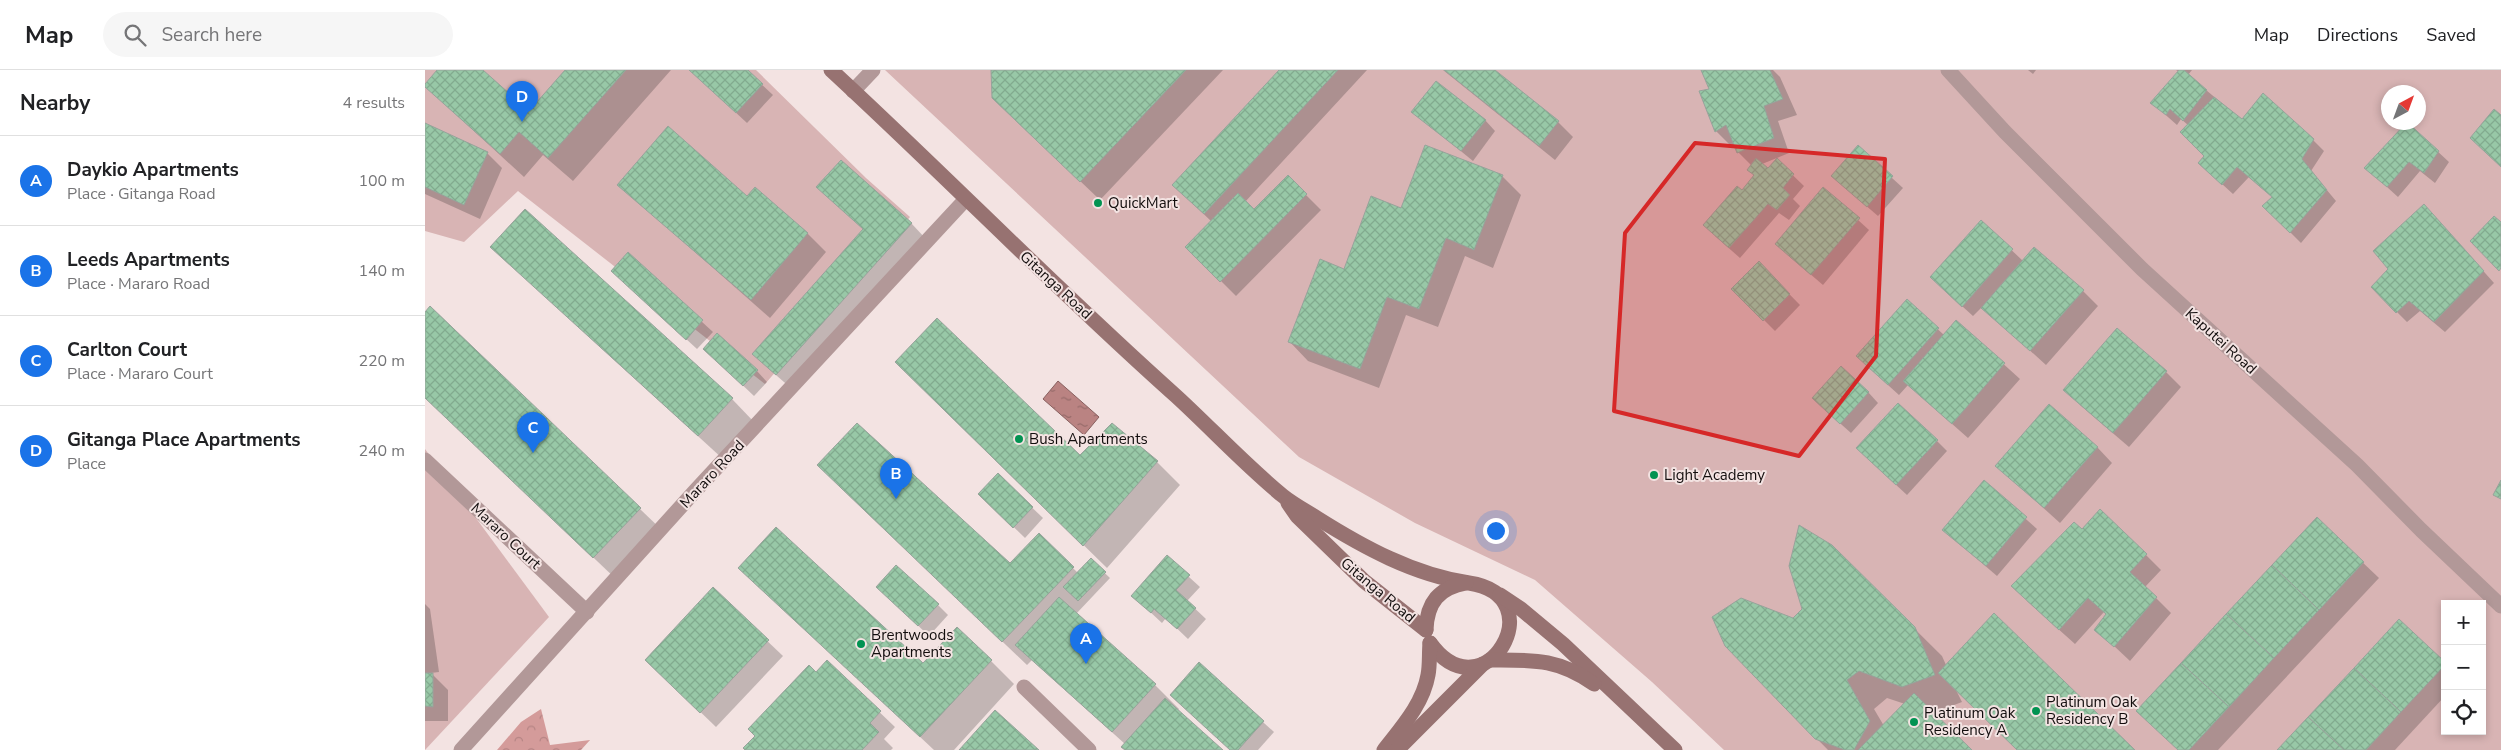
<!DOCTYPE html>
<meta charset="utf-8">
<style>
body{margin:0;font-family:"Nunito Sans",sans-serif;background:#f6f6f6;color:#202124}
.controls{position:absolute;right:15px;bottom:15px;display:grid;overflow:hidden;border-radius:0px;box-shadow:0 2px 8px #0003}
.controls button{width:45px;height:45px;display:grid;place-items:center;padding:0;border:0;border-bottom:1px solid #e0e0e0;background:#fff;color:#202124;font:25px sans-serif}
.compass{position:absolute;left:1956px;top:15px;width:45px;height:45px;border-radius:50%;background:#fff;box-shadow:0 2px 8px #0003;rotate:41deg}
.you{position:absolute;left:1070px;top:460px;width:18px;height:18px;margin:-12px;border:4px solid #fff;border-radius:50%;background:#1a73e8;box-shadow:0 0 0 8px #1a73e833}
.badge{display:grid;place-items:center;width:32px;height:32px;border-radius:50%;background:#1a73e8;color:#fff;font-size:16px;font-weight:700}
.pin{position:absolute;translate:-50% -41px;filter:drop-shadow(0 1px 2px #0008)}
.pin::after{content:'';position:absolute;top:26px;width:18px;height:15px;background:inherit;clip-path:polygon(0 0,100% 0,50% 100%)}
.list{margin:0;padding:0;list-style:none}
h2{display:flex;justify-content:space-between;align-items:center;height:65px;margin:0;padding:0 20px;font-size:21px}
h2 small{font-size:16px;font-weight:400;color:#757577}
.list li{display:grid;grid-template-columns:32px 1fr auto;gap:15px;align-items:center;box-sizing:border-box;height:90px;padding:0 20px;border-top:1px solid #e0e0e0}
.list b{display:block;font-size:19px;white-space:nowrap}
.list p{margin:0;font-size:16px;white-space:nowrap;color:#757577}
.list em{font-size:16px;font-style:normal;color:#757577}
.icon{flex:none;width:28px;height:28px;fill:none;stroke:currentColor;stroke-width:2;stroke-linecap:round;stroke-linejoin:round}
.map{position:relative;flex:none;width:2076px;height:680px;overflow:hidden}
header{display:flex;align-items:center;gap:30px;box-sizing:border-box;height:70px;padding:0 25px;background:#fff;border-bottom:1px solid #e0e0e0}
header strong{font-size:24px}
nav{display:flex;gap:28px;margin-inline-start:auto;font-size:18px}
.search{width:350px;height:45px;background:#f6f6f6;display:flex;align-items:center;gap:12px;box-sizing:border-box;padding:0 18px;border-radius:28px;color:#757577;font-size:19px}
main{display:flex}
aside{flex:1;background:#fff}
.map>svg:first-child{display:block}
.forest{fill:url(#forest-crowns)}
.garden{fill:#d8b4b4;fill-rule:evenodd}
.water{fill:url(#water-ripples);stroke:#88605f}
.shadow{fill:#0003;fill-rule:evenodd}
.building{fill:url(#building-cross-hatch);stroke:#97a39b}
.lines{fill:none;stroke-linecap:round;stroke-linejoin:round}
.minor{stroke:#b29898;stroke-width:15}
.secondary{stroke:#977271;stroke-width:15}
.marked{fill:#d62828;fill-opacity:0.2;stroke:#d62828;stroke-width:4;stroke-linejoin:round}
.poi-dot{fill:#029352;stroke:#f3e3e2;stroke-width:2}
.labels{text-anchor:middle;stroke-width:4;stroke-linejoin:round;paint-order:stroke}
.poi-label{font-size:15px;fill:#120d0d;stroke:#f3e3e2;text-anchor:start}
.street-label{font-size:15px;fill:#120d0d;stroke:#f3e3e2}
</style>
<header>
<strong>Map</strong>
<div class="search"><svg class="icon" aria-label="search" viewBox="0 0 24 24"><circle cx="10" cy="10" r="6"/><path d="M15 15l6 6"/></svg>Search here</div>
<nav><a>Map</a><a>Directions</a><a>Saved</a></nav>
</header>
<main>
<aside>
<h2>Nearby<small>4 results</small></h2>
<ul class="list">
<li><span class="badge">A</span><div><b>Daykio Apartments</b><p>Place · Gitanga Road</p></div><em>100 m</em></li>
<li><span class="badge">B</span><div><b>Leeds Apartments</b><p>Place · Mararo Road</p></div><em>140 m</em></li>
<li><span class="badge">C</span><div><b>Carlton Court</b><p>Place · Mararo Court</p></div><em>220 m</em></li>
<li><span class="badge">D</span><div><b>Gitanga Place Apartments</b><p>Place</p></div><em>240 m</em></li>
</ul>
</aside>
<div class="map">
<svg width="2076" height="680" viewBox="0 0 2076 680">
<defs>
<pattern id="forest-crowns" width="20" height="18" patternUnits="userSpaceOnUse" patternTransform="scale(1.25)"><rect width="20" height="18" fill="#d49b9a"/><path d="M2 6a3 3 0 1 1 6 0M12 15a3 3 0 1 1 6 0" fill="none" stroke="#b58484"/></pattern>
<pattern id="water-ripples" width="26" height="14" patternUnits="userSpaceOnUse" patternTransform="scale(1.25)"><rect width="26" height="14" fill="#ba8382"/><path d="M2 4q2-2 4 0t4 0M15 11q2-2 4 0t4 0" fill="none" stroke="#966a69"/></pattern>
<pattern id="building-cross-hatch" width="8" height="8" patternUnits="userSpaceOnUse" patternTransform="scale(1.25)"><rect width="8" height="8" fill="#98c8a7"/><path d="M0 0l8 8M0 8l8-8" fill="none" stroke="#82ab8f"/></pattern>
</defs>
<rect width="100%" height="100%" fill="#f3e3e2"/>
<polygon class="forest" points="116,639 125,675 165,670 156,680 72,680 96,652"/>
<g class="garden">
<polygon points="0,0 331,0 441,108 485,147 340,314 93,121 39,172 0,161"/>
<path d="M460 0H2076V680H1299L1227 612 1110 510 990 453 874 387ZM1964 22H1994V52H1964ZM2020 534H2057V661H2020Z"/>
<polygon points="0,379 124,547 0,680"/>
</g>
<polygon class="water" points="633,311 674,347 659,365 618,329"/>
<g class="shadow">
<polygon points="14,0 56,0 104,43 142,0 246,0 148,111 118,85 99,107 0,16"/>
<polygon points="265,0 321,0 348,25 322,53"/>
<polygon points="567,0 798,0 675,130 588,47"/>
<polygon points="856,0 942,0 820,132 829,141 863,107 896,140 811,226 762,177 787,152 764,130"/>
<polygon points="1018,0 1068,0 1133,52 1148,67 1130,90"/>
<polygon points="1278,0 1348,0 1355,7 1372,45 1353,51 1364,83 1337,94 1343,99 1352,90 1379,116 1368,129 1375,136 1364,150 1354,143 1315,188 1290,166 1317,121 1330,106 1327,96 1313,82 1310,74 1306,76 1291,61 1285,20"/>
<polygon points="1603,0 1611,0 1608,4"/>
<polygon points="1751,0 1767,0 1763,5 1817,50 1888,70 1899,81 1886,101 1911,131 1876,173 1839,136 1848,127 1824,107 1808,124 1785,103 1780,86 1763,55 1756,49 1752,55 1727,33 1754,2"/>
<polygon points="988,42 1060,50 1070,61 1048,91"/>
<polygon points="1983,54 2024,92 2010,113 1995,101 1973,127 1941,98"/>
<polygon points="0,55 62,83 77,98 55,149 0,124"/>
<polygon points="1433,77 1478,118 1453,146 1418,116"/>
<polygon points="1077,106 1096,125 1068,198 1040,186 1013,257 981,245 954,318 883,291 865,272 919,200 977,140"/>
<polygon points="194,115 323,128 382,163 401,182 345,248"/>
<polygon points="1399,119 1444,160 1398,215 1363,185"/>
<polygon points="2010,147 2069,213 2020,262 1995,241 1982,252 1972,242"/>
<polygon points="1557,152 1598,191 1658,221 1673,236 1621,295 1557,237 1548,246 1517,218"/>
<polygon points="486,153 501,169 367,319 344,299 439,159"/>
<polygon points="203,184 288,262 272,279 187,201"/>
<polygon points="1334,193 1375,235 1350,261 1308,219"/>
<polygon points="91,200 307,329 330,353 298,389"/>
<polygon points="1482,231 1519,265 1531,251 1595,309 1543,368 1483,315 1474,325 1443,297"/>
<polygon points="5,238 239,462 193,511 0,327 0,243"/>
<polygon points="290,289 332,301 342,312 329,326"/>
<polygon points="1741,302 1756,317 1704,377 1655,335"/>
<polygon points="495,315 655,387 732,392 755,415 682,498"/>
<polygon points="1443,322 1453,333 1426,363 1399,339"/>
<polygon points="1512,371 1522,381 1482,425 1443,389"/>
<polygon points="1672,377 1687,393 1635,453 1572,396"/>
<polygon points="573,405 618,448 600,468 555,424"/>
<polygon points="1559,412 1612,459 1572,506 1530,470"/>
<polygon points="417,418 585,494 614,465 653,503 666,490 685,508 651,544 730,615 754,639 752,641 796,680 701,680 700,674 607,590 602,595"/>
<polygon points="1892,449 1954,508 1793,680 1754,680"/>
<polygon points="1658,461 1721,485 1736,500 1720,517 1746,543 1705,591 1671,559 1682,545 1679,542 1650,574 1602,531"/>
<path d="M1406 476 1517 586 1521 595 1708 680H1593L1531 620 1537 632 1508 643 1545 680H1403L1301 576 1368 549 1378 540ZM1462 628 1480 634 1459 656 1449 639Z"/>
<polygon points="742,487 775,517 762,531 781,549 763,569 741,548 737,553 708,526"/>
<polygon points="315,498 498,595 566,591 589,614 529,680 509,680"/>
<polygon points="288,519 358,586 291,657 237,605"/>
<polygon points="463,527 513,535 523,545 504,566"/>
<polygon points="0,534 5,539 14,602 6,603 23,620 23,651 0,651"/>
<polygon points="402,592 470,657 459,669 468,678 466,680 322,680"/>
<polygon points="774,594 849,662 833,680 806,680"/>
<polygon points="2020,594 2020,626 1970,680 1853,680"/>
</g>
<g class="building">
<polygon points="12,0 58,0 104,41 140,0 201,0 123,88 94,62 75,84 0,17 0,14"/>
<polygon points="264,0 323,0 338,14 311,43"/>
<polygon points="566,0 761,0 655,112 567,28"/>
<polygon points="854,0 913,0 779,144 747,115"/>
<polygon points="1019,0 1070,0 1134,51 1114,76"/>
<polygon points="1276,0 1345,0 1358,29 1339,36 1349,68 1312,83 1301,55 1290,62 1274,21 1284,19"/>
<polygon points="1754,0 1759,0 1782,20 1758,51 1745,39 1741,45 1725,33"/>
<polygon points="1011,11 1061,50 1036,81 986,42"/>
<polygon points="1838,23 1889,69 1877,89 1902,120 1865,163 1837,136 1847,127 1812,97 1797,115 1773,93 1779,86 1755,62 1789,27 1817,49"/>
<polygon points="2069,39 2076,45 2076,97 2045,68"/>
<polygon points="1982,52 2014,81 1999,103 1984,92 1962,117 1939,98"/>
<polygon points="0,53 63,82 39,135 0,117"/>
<polygon points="243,56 322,126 330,117 383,163 326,230 192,115"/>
<polygon points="1000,75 1078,105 1049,180 1021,168 994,239 962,227 935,299 863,272 895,189 919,199 946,126 976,138"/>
<polygon points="1433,75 1468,106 1442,137 1406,106"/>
<polygon points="1331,88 1343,98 1352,88 1369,104 1358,118 1365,125 1352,140 1343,134 1304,178 1278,155 1312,116 1317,120 1329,105 1322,100"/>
<polygon points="416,90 487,153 351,305 327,284 438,159 391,117"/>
<polygon points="863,105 882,124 795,212 760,177 813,123 829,139"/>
<polygon points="1398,117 1435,148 1386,205 1350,174"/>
<polygon points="1999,134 2059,201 2009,252 1984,231 1971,243 1946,217 1963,199 1948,181"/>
<polygon points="100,139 308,328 273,366 65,177"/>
<polygon points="2069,146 2076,152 2076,198 2074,201 2045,171"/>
<polygon points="1556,150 1588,179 1537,237 1505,207"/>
<polygon points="1609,177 1659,220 1605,281 1556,238"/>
<polygon points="203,182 278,250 261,270 186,201"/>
<polygon points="1334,191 1365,224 1338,251 1306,219"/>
<polygon points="1482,229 1514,258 1463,315 1431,286"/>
<polygon points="5,236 216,438 168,488 0,328 0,242"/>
<polygon points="512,248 655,385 687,353 733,391 658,476 470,292"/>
<polygon points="1531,250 1580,293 1527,354 1478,311"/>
<polygon points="1692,258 1742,301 1688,363 1638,320"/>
<polygon points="292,263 333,300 318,316 278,279"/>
<polygon points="1416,296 1444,322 1415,354 1387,328"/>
<polygon points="1473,333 1513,370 1471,415 1431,378"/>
<polygon points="1624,334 1673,377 1619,438 1570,396"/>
<polygon points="432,353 585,493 614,463 649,497 577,572 392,395"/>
<polygon points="573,403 608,437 588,458 553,424"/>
<polygon points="1559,410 1602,447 1561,496 1517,460"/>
<polygon points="2076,410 2076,429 2068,425"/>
<polygon points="1675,439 1722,484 1705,502 1732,527 1689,577 1669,560 1681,544 1663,528 1634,560 1586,516 1649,452 1657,459"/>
<polygon points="1892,447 1939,492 1894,540 1847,495"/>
<polygon points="1374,455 1407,475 1490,557 1510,605 1477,617 1434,601 1422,610 1445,651 1429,680 1420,680 1390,669 1300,576 1287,547 1316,528 1368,548 1377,539 1364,496"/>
<polygon points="351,457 498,593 532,557 567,590 495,667 313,498"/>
<polygon points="742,485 765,505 751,520 771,538 752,559 729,539 726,543 706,526"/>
<polygon points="666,488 681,502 653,531 638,517"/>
<polygon points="471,495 514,534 493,556 451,517"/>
<polygon points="1847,495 1894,540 1849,588 1801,544"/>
<polygon points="288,517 344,570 275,643 220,590"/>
<polygon points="634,527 731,614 687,662 590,575"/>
<polygon points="1569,543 1710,680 1592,680 1513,603"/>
<polygon points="1801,544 1849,588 1804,637 1756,593"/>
<polygon points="1974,549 2020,592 2020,595 1976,642 1929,598"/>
<polygon points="402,590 456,641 445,653 454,662 437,680 320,680 318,678 330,666 323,659 384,595 391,602"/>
<polygon points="774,592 839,651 813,680 805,680 745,625"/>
<polygon points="1756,593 1804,637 1764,680 1753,680 1711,641"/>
<polygon points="1929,598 1976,642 1941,680 1919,680 1883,647"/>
<polygon points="0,603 8,603 8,637 0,636"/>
<polygon points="1489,623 1547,680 1433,680"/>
<polygon points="740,628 798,680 700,680 696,677"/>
<polygon points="570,640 614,680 534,680"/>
<polygon points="1883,647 1919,680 1852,680"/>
</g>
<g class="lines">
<g class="minor">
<polyline points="1523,0 1580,62 1717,199 1932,395 1996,460 2076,536"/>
<polyline points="428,21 448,0"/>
<polyline points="0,390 162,542"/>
<polyline points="599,617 664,680"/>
<polyline points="36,680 270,421 540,130"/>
</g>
<g class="secondary">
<path d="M406 0C522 107 633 221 751 326 787 359 820 395 858 426 868 434 881 441 892 448 938 477 989 505 1044 513 1131 526 1059 648 1005 573"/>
<polyline points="863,433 872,446 939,511 1001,560"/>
<polyline points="1075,525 1096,539 1138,574 1250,680"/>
<path d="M1001 560C1002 532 1014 518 1041 513"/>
<path d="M1065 590C1107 590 1133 588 1169 614"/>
<path d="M959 680C976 658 998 634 1003 605 1005 595 1004 584 1005 573"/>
<polyline points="972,680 1058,594"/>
</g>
</g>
<path class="marked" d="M1270 73 1460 89 1451 286 1374 386 1189 341 1200 163Z"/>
<g class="poi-dot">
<circle cx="673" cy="133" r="5"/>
<circle cx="594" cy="369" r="5"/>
<circle cx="1229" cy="405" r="5"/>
<circle cx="436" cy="574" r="5"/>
<circle cx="1611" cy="641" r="5"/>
<circle cx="1489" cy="652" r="5"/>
</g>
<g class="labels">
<g class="poi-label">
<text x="683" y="138">QuickMart</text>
<text x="604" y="374">Bush Apartments</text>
<text x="1239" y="410">Light Academy</text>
<text x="446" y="570">Brentwoods<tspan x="446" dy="17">Apartments</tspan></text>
<text x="1621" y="637">Platinum Oak<tspan x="1621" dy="17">Residency B</tspan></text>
<text x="1499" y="648">Platinum Oak<tspan x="1499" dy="17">Residency A</tspan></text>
</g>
<g class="street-label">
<text transform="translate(631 215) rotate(43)" y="5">Gitanga Road</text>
<text transform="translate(1796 271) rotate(42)" y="5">Kaputei Road</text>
<text transform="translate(287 404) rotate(-47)" y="5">Mararo Road</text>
<text transform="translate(81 466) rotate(43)" y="5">Mararo Court</text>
<text transform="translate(953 520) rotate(40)" y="5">Gitanga Road</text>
</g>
</g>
</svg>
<div class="controls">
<button>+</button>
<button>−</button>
<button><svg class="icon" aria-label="locate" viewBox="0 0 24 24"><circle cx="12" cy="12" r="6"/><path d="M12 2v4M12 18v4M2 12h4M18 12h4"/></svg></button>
</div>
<svg class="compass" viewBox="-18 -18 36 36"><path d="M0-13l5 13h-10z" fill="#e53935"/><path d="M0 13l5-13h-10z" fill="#757577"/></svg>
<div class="you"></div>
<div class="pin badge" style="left:661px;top:594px">A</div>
<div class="pin badge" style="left:471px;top:429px">B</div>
<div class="pin badge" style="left:108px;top:383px">C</div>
<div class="pin badge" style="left:97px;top:52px">D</div>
</div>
</main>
